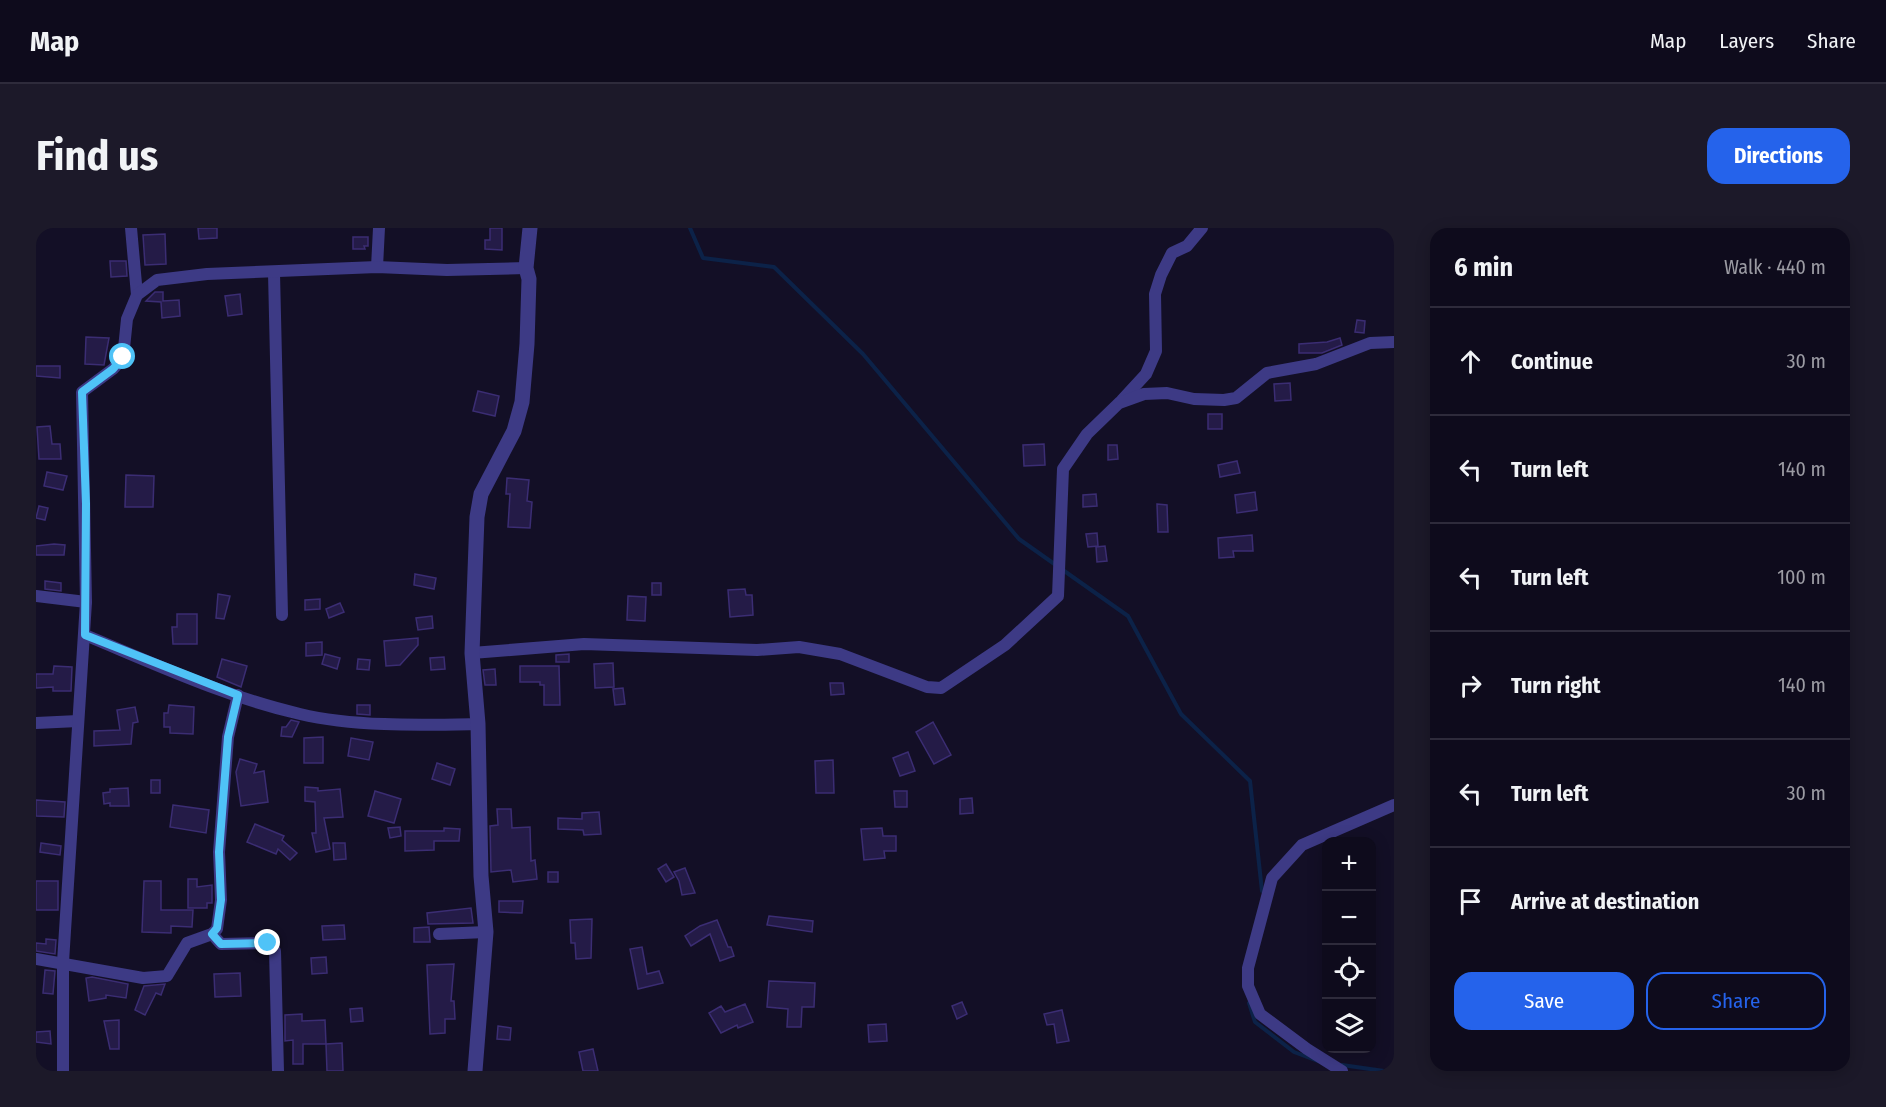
<!DOCTYPE html>
<meta charset="utf-8">
<style>
body{margin:0;font-family:"Fira Sans Condensed",sans-serif;background:#1c1929;color:#f1f3f6}
.controls{position:absolute;right:18px;bottom:18px;display:grid;overflow:hidden;border-radius:12px;box-shadow:0 3px 15px #0003}
.controls button{width:54px;height:54px;display:grid;place-items:center;padding:0;border:0;border-bottom:2px solid #2e2b3b;background:#0e0b1c;color:#f1f3f6;font:30px sans-serif}
.stop{position:absolute;width:18px;height:18px;margin:-14px;border:4px solid #4fc3f7;border-radius:50%;background:#fff}
.stop.end{background:#4fc3f7;border-color:#fff;box-shadow:0 2px 6px #0008}
.list{margin:0;padding:0;list-style:none}
h2{display:flex;justify-content:space-between;align-items:center;height:78px;margin:0;padding:0 24px;font-size:26px}
h2 small{font-size:20px;font-weight:400;color:#9b9ba3}
.list li{display:grid;grid-template-columns:39px 1fr auto;gap:18px;align-items:center;box-sizing:border-box;height:108px;padding:0 24px;border-top:2px solid #2e2b3b}
.list b{display:block;font-size:22px;white-space:nowrap}
.list em{font-size:20px;font-style:normal;color:#9b9ba3}
.actions{display:flex;gap:12px;padding:18px 24px}
.actions a{flex:1;padding:14px 0;border:2px solid #2563eb;border-radius:18px;text-align:center;font-size:21px;color:#2563eb}
.actions .main{background:#2563eb;color:#fff}
.icon{flex:none;width:33px;height:33px;fill:none;stroke:currentColor;stroke-width:2;stroke-linecap:round;stroke-linejoin:round}
.map{position:relative;flex:none;width:1358px;height:843px;overflow:hidden;border-radius:18px}
header{display:flex;align-items:center;gap:36px;box-sizing:border-box;height:84px;padding:0 30px;background:#0e0b1c;border-bottom:2px solid #2e2b3b}
header strong{font-size:28px}
nav{display:flex;gap:33px;margin-inline-start:auto;font-size:21px}
.intro{display:flex;align-items:center;justify-content:space-between;box-sizing:border-box;height:144px;padding:0 36px}
h1{margin:0;font-size:42px}
.button{padding:15px 27px;border-radius:18px;background:#2563eb;color:#fff;font-size:21px;font-weight:700}
main{display:flex;gap:36px;padding:0 36px}
aside{flex:1;background:#0e0b1c;border-radius:18px;box-shadow:0 3px 15px #0003}
.map>svg:first-child{display:block}
.lines{fill:none;stroke-linecap:round;stroke-linejoin:round}
.stream{stroke:#0c2248;stroke-width:4}
.building{fill:#241b47;stroke:#3b2d73;stroke-width:1.5}
.minor{stroke:#3d3a85;stroke-width:12}
.tertiary{stroke:#3d3a85;stroke-width:15}
.route{stroke:#4fc3f7;stroke-width:8}
</style>
<header>
<strong>Map</strong>
<nav><a>Map</a><a>Layers</a><a>Share</a></nav>
</header>
<div class="intro"><h1>Find us</h1><a class="button">Directions</a></div>
<main>
<div class="map">
<svg width="1358" height="843" viewBox="0 0 1358 843">
<rect width="100%" height="100%" fill="#130f26"/>
<g class="lines">
<g class="stream">
<polyline points="654,0 667,30 738,39 827,126 983,311 1092,388 1145,486 1214,553 1226,663"/>
<polyline points="1213,775 1219,794 1258,824 1287,835"/>
<polyline points="1306,837 1348,843"/>
</g>
</g>
<g class="building">
<polygon points="162,0 181,0 181,10 163,11"/>
<polygon points="454,0 466,0 466,22 449,21 449,12 454,12"/>
<polygon points="129,6 130,36 109,37 107,7"/>
<polygon points="317,9 332,9 332,18 328,18 329,21 317,21"/>
<polygon points="74,33 90,33 91,48 75,49"/>
<polygon points="119,64 127,64 127,73 143,72 144,88 126,90 125,74 110,73"/>
<polygon points="204,66 206,86 192,88 189,68"/>
<polygon points="1321,92 1329,93 1328,105 1319,104"/>
<polygon points="50,109 73,110 68,137 49,136"/>
<polygon points="1304,110 1306,117 1286,125 1263,125 1263,116 1291,114"/>
<polygon points="0,138 24,138 24,150 0,148"/>
<polygon points="1254,155 1255,172 1239,173 1238,156"/>
<polygon points="442,163 463,168 459,188 437,183"/>
<rect x="1172" y="186" width="14" height="15"/>
<polygon points="14,198 16,216 24,216 25,231 3,231 1,199"/>
<polygon points="1008,216 1009,237 988,238 987,217"/>
<polygon points="1072,217 1081,217 1082,231 1072,232"/>
<polygon points="1201,233 1204,245 1184,249 1182,237"/>
<polygon points="11,244 31,248 27,262 8,258"/>
<polygon points="90,247 118,248 117,279 89,279"/>
<polygon points="471,250 493,252 491,273 496,274 494,300 472,299 474,266 470,266"/>
<polygon points="1219,264 1221,282 1201,285 1199,267"/>
<polygon points="1060,266 1061,278 1047,279 1047,267"/>
<polygon points="1121,276 1131,277 1132,304 1122,304"/>
<polygon points="3,278 12,280 9,292 0,290"/>
<polygon points="1061,305 1062,318 1052,319 1050,306"/>
<polygon points="1216,307 1217,323 1197,323 1198,329 1183,330 1182,310"/>
<polygon points="18,316 29,317 28,327 0,327 0,318"/>
<polygon points="1069,318 1071,333 1061,334 1060,319"/>
<polygon points="379,346 400,350 398,361 378,357"/>
<polygon points="9,353 25,355 25,363 9,361"/>
<rect x="616" y="355" width="9" height="12"/>
<polygon points="709,361 710,367 716,367 717,387 694,389 692,362"/>
<polygon points="182,366 194,368 188,391 180,390"/>
<polygon points="592,368 610,369 609,393 591,392"/>
<polygon points="284,371 284,381 269,382 269,372"/>
<polygon points="304,375 308,384 293,390 290,381"/>
<polygon points="141,386 161,386 161,416 137,416 136,399 141,399"/>
<polygon points="396,388 397,400 382,402 380,390"/>
<polygon points="382,410 382,417 364,437 350,438 348,413"/>
<polygon points="286,414 286,427 270,428 270,415"/>
<polygon points="289,426 304,430 301,441 286,436"/>
<polygon points="533,426 533,434 520,434 520,427"/>
<polygon points="408,429 409,441 395,442 394,430"/>
<polygon points="186,431 211,438 205,459 181,449"/>
<polygon points="322,431 334,432 333,442 321,441"/>
<polygon points="577,435 578,459 559,460 558,436"/>
<polygon points="18,438 36,439 35,463 17,463 17,459 0,460 0,446 17,446"/>
<polygon points="484,438 523,438 524,477 508,477 508,457 504,457 504,454 484,454"/>
<polygon points="459,441 460,457 449,457 447,442"/>
<polygon points="794,455 807,455 808,466 795,467"/>
<polygon points="587,460 589,476 579,477 577,461"/>
<polygon points="133,477 158,479 157,506 134,505 134,499 128,499 128,485 132,485"/>
<polygon points="321,477 334,477 334,487 321,486"/>
<polygon points="99,479 102,494 97,495 95,516 58,518 58,503 84,502 81,482"/>
<polygon points="255,492 263,494 256,509 245,508 246,499 250,499"/>
<polygon points="897,494 915,527 898,536 880,504"/>
<polygon points="287,509 287,535 268,535 268,510"/>
<polygon points="315,510 337,514 333,532 312,528"/>
<polygon points="872,524 879,543 864,548 857,530"/>
<polygon points="204,531 221,536 218,545 228,543 232,574 205,578 200,544"/>
<polygon points="797,532 798,565 780,565 779,533"/>
<polygon points="401,535 419,541 414,557 396,551"/>
<rect x="115" y="552" width="9" height="13"/>
<polygon points="269,559 282,560 282,563 304,561 307,589 288,590 294,621 280,624 276,605 280,605 279,574 269,573"/>
<polygon points="92,560 93,578 74,578 74,575 68,576 67,565 74,564 74,561"/>
<polygon points="339,563 365,571 358,595 332,588"/>
<polygon points="858,563 871,563 871,579 859,579"/>
<polygon points="936,570 937,585 924,586 924,571"/>
<polygon points="0,572 29,574 28,589 0,588"/>
<polygon points="137,577 173,582 170,605 134,599"/>
<polygon points="461,581 475,581 476,600 494,599 495,633 499,632 501,651 477,654 475,642 455,644 454,598 462,597"/>
<polygon points="563,584 565,606 548,607 547,602 522,601 522,590 546,591 546,585"/>
<polygon points="219,596 248,608 246,612 261,625 254,632 242,621 240,626 211,614"/>
<polygon points="364,599 365,608 354,610 352,600"/>
<polygon points="408,600 424,601 423,613 398,613 398,622 369,623 369,603 408,603"/>
<polygon points="846,600 847,608 860,608 860,623 848,623 849,630 828,632 825,601"/>
<polygon points="5,615 25,618 24,627 4,624"/>
<polygon points="297,615 309,615 310,631 298,632"/>
<polygon points="630,636 638,649 630,654 622,641"/>
<polygon points="649,640 659,665 646,667 643,653 638,644"/>
<rect x="512" y="644" width="10" height="10"/>
<polygon points="152,651 161,651 161,659 176,657 176,675 171,675 171,680 152,680"/>
<rect x="0" y="653" width="22" height="29"/>
<polygon points="108,653 125,653 125,682 157,682 156,699 135,698 135,705 106,704"/>
<polygon points="463,673 487,673 486,685 463,684"/>
<polygon points="435,680 437,695 392,696 391,685"/>
<polygon points="733,688 777,693 776,704 731,697"/>
<polygon points="556,691 555,730 540,731 539,715 535,715 534,692"/>
<polygon points="681,692 692,719 695,719 698,728 684,733 674,706 655,718 649,708 664,698"/>
<polygon points="308,697 309,711 287,712 286,698"/>
<polygon points="393,699 394,714 378,714 378,700"/>
<polygon points="10,711 20,712 19,726 0,723 0,715 10,716"/>
<polygon points="606,719 611,746 623,743 627,755 602,761 594,721"/>
<polygon points="290,729 291,745 276,746 275,730"/>
<polygon points="418,736 415,773 418,773 419,791 409,791 409,805 394,806 391,737"/>
<polygon points="9,742 19,743 17,766 7,765"/>
<polygon points="204,745 205,768 179,769 178,746"/>
<polygon points="56,749 92,756 90,770 70,767 70,770 53,773 50,750"/>
<polygon points="733,753 779,755 778,779 766,779 765,799 751,799 752,781 731,779"/>
<polygon points="129,756 125,767 120,765 109,787 99,782 108,758"/>
<polygon points="926,774 931,786 921,791 916,778"/>
<polygon points="709,776 717,794 702,800 701,797 685,805 673,785 685,778 689,784"/>
<polygon points="326,780 327,793 315,794 314,781"/>
<polygon points="1026,782 1033,813 1021,815 1018,796 1011,797 1008,786"/>
<polygon points="266,786 266,793 289,792 290,816 267,816 267,836 257,836 257,812 249,813 249,787"/>
<polygon points="83,792 83,821 74,821 68,793"/>
<polygon points="850,796 851,813 833,814 832,797"/>
<polygon points="462,798 475,800 474,812 461,811"/>
<polygon points="14,803 15,816 0,814 0,804"/>
<polygon points="306,815 307,843 291,843 290,816"/>
<polygon points="557,821 562,843 547,843 543,824"/>
</g>
<g class="lines">
<g class="minor">
<polyline points="95,0 101,67"/>
<polyline points="341,39 343,0"/>
<polyline points="238,45 246,387"/>
<polyline points="1086,172 1110,146 1120,123 1119,66 1125,47 1136,25 1151,18 1166,0"/>
<polyline points="0,368 50,374"/>
<path d="M49 407C119 436 190 469 264 486 318 499 387 497 442 496"/>
<polyline points="436,425 548,416 721,422 763,419 804,426 891,459 905,460 969,417 1022,368 1027,241 1051,206 1083,175 1108,166 1131,165 1158,171 1188,172 1200,170 1231,145 1280,136 1334,115 1358,114"/>
<polyline points="0,495 42,493"/>
<polyline points="176,706 185,716 232,715 239,723 242,843"/>
<polyline points="403,706 450,704"/>
<polyline points="0,731 107,750 131,748 151,715 176,706 181,701 185,672 183,624 192,509 202,467"/>
<polyline points="27,843 27,734 50,374 46,164 77,141 87,130 91,91 101,67 121,52 171,46 341,39 411,42 490,40"/>
<polyline points="1306,843 1271,821 1224,786 1212,758 1212,740 1236,650 1266,617 1358,577"/>
</g>
<polyline class="tertiary" points="439,843 450,704 445,648 442,496 436,425 441,289 445,266 478,203 486,174 491,116 493,51 490,40 494,0"/>
</g>
<g class="lines">
<polyline class="route" points="87,129 77,141 46,164 50,276 49,407 202,467 192,509 183,624 185,672 181,700 176,706 185,716 232,715"/>
</g>
</svg>
<div class="controls">
<button>+</button>
<button>−</button>
<button><svg class="icon" aria-label="locate" viewBox="0 0 24 24"><circle cx="12" cy="12" r="6"/><path d="M12 2v4M12 18v4M2 12h4M18 12h4"/></svg></button>
<button><svg class="icon" aria-label="layers" viewBox="0 0 24 24"><path d="M12 4l9 5-9 5-9-5zM3 14l9 5 9-5"/></svg></button>
</div>
<div class="stop" style="left:87px;top:129px"></div>
<div class="stop end" style="left:232px;top:715px"></div>
</div>
<aside>
<h2>6 min<small>Walk · 440 m</small></h2>
<ul class="list">
<li><svg class="icon" aria-label="ahead" viewBox="0 0 24 24"><path d="M12 20V5M6 11l6-6 6 6"/></svg><div><b>Continue</b></div><em>30 m</em></li>
<li><svg class="icon" aria-label="left" viewBox="0 0 24 24"><path d="M17 20v-9H6M10 6l-5 5 5 5"/></svg><div><b>Turn left</b></div><em>140 m</em></li>
<li><svg class="icon" aria-label="left" viewBox="0 0 24 24"><path d="M17 20v-9H6M10 6l-5 5 5 5"/></svg><div><b>Turn left</b></div><em>100 m</em></li>
<li><svg class="icon" aria-label="right" viewBox="0 0 24 24"><path d="M7 20v-9h11M14 6l5 5-5 5"/></svg><div><b>Turn right</b></div><em>140 m</em></li>
<li><svg class="icon" aria-label="left" viewBox="0 0 24 24"><path d="M17 20v-9H6M10 6l-5 5 5 5"/></svg><div><b>Turn left</b></div><em>30 m</em></li>
<li><svg class="icon" aria-label="arrive" viewBox="0 0 24 24"><path d="M6 21V4h12l-3 4 3 4H6"/></svg><div><b>Arrive at destination</b></div></li>
</ul>
<div class="actions"><a class="main">Save</a><a>Share</a></div>
</aside>
</main>
